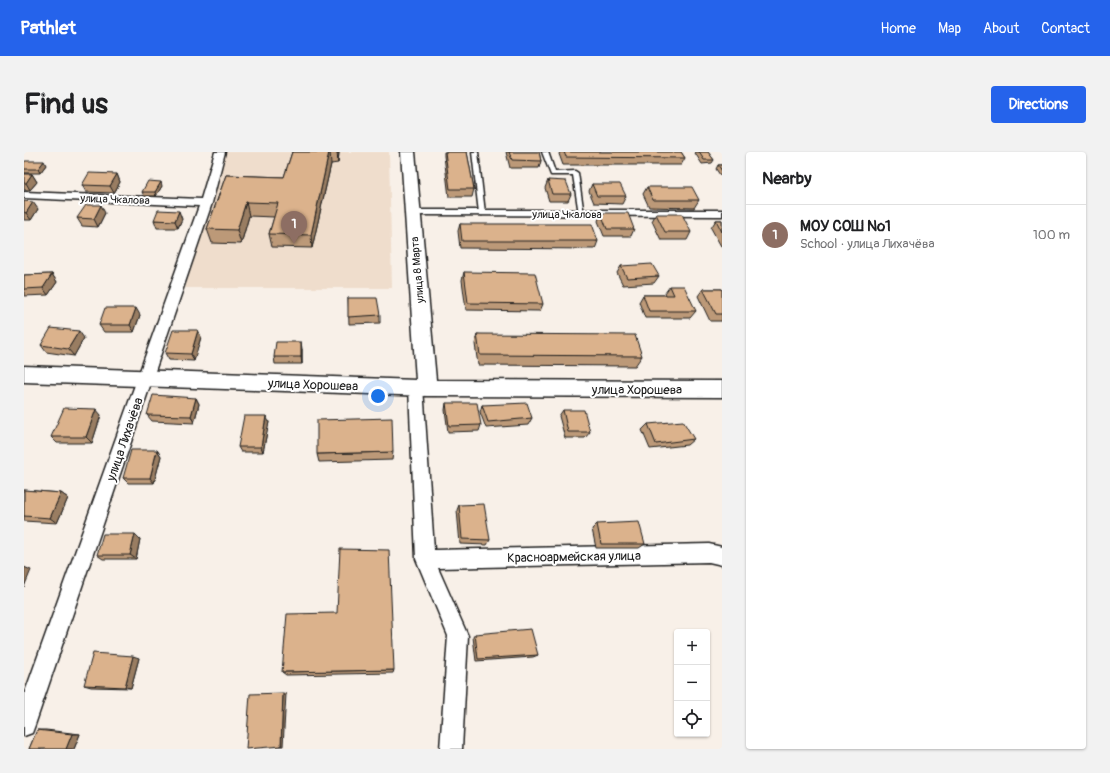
<!DOCTYPE html>
<meta charset="utf-8">
<style>
body{margin:0;font-family:Pangolin,sans-serif;background:#f2f2f2;color:#202124}
.controls{position:absolute;right:12px;bottom:12px;display:grid;overflow:hidden;border-radius:4px;box-shadow:0 1px 3px #0004}
.controls button{width:36px;height:36px;display:grid;place-items:center;padding:0;border:0;border-bottom:1px solid #e0e0e0;background:#fff;color:#202124;font:20px sans-serif}
.you{position:absolute;left:354px;top:244px;width:14px;height:14px;margin:-10px;border:3px solid #fff;border-radius:50%;background:#1a73e8;box-shadow:0 0 0 6px #1a73e833}
.badge{display:grid;place-items:center;width:26px;height:26px;border-radius:50%;background:#2563eb;color:#fff;font-size:13px;font-weight:700}
.pin{position:absolute;translate:-50% -33px;filter:drop-shadow(0 1px 2px #0008)}
.pin::after{content:'';position:absolute;top:21px;width:14px;height:12px;background:inherit;clip-path:polygon(0 0,100% 0,50% 100%)}
.list{margin:0;padding:0;list-style:none}
h2{display:flex;justify-content:space-between;align-items:center;height:52px;margin:0;padding:0 16px;font-size:17px}
h2 small{font-size:13px;font-weight:400;color:#757577}
.list li{display:grid;grid-template-columns:26px 1fr auto;gap:12px;align-items:center;box-sizing:border-box;height:60px;padding:0 16px;border-top:1px solid #e0e0e0}
.list b{display:block;font-size:15px;white-space:nowrap}
.list p{margin:0;font-size:13px;white-space:nowrap;color:#757577}
.list em{font-size:13px;font-style:normal;color:#757577}
.icon{flex:none;width:22px;height:22px;fill:none;stroke:currentColor;stroke-width:2;stroke-linecap:round;stroke-linejoin:round}
.map{position:relative;flex:none;width:698px;height:597px;overflow:hidden;border-radius:4px}
header{display:flex;align-items:center;gap:24px;box-sizing:border-box;height:56px;padding:0 20px;background:#2563eb;color:#fff}
header strong{font-size:19px}
nav{display:flex;gap:22px;margin-inline-start:auto;font-size:14px}
.intro{display:flex;align-items:center;justify-content:space-between;box-sizing:border-box;height:96px;padding:0 24px}
h1{margin:0;font-size:28px}
.button{padding:10px 18px;border-radius:4px;background:#2563eb;color:#fff;font-size:14px;font-weight:700}
main{display:flex;gap:24px;padding:0 24px}
aside{flex:1;background:#fff;border-radius:4px;box-shadow:0 1px 3px #0004}
.map>svg:first-child{display:block}
.built{fill:#efddcc}
.lines{fill:none;stroke-linecap:round;stroke-linejoin:round}
.lane-casing{stroke:#1c1c1c;stroke-width:3}
.street-casing{stroke:#1c1c1c;stroke-width:3}
.secondary-casing{stroke:#1c1c1c;stroke-width:3}
.lane{fill:#fff;fill-rule:evenodd}
.street{fill:#fff;fill-rule:evenodd}
.secondary{fill:#fff;fill-rule:evenodd}
.wall{fill:#bc9978;stroke:#1c1c1c}
.shaded-wall{fill:#997d62;stroke:#1c1c1c}
.building{fill:#dbb28c;stroke:#1c1c1c}
.labels{text-anchor:middle;stroke-width:4;stroke-linejoin:round;paint-order:stroke}
.far-street-label{font-size:11px;fill:#1c1c1c;stroke:#fff}
.street-label{font-size:13px;fill:#1c1c1c;stroke:#fff}
</style>
<header>
<strong>Pathlet</strong>
<nav><a>Home</a><a>Map</a><a>About</a><a>Contact</a></nav>
</header>
<div class="intro"><h1>Find us</h1><a class="button">Directions</a></div>
<main>
<div class="map">
<svg width="698" height="597" viewBox="0 0 698 597">
<rect width="100%" height="100%" fill="#f8f0e8"/>
<filter id="ink" filterUnits="userSpaceOnUse"><feTurbulence type="fractalNoise" baseFrequency=".025" numOctaves="2"/><feDisplacementMap in="SourceGraphic" scale="8" xChannelSelector="R" yChannelSelector="G"/><feConvolveMatrix kernelMatrix="1 2 1 2 8 2 1 2 1" color-interpolation-filters="sRGB"/></filter>
<g filter="url(#ink)">
<polygon class="built" points="201,0 365,0 368,136 161,136"/>
<g class="lines">
<g class="lane-casing">
<g id="lane">
<polygon points="448,0 454,0 461,61 458,63 455,61"/>
<polygon points="518,0 524,0 531,20 551,19 554,21 560,63 555,62 549,23 527,23"/>
</g>
</g>
<g class="street-casing">
<g id="street">
<polygon points="191,0 201,0 188,51 11,573 8,581 0,584 0,543 175,54 0,46 0,40 177,47"/>
<polygon points="388,58 698,58 698,64 384,63 382,61"/>
<polygon points="392,229 397,231 399,235 410,398 685,392 698,395 698,413 685,410 414,416 444,484 438,597 416,597 424,484 392,407 385,235 387,231"/>
</g>
</g>
<g class="secondary-casing">
<polygon id="secondary" points="377,0 391,0 412,228 698,229 698,245 403,244 0,230 0,214 392,228"/>
</g>
<use href="#lane" class="lane"/>
<use href="#street" class="street"/>
<use href="#secondary" class="secondary"/>
</g>
<g class="wall">
<polygon points="268,0 315,0 314,11 307,12 288,96 248,95 245,82 250,65 225,64 217,92 188,91 183,77 202,23 260,25"/>
<polygon points="420,0 443,0 450,37 448,45 425,45 420,4"/>
<polygon points="482,0 515,0 517,9 515,16 486,16"/>
<polygon points="536,0 657,0 661,6 657,13 539,13 535,2"/>
<polygon points="672,0 684,0 690,8 688,11 678,12 671,1"/>
<polygon points="0,11 22,13 16,21 0,21"/>
<polygon points="694,13 698,13 698,23 696,23 692,17"/>
<polygon points="0,22 8,22 13,30 6,38 0,38"/>
<polygon points="93,22 96,30 90,41 62,40 58,33"/>
<polygon points="524,28 547,42 544,49 525,49 521,36"/>
<polygon points="568,32 602,44 598,52 570,51 565,39"/>
<polygon points="138,34 132,44 120,44 118,40"/>
<polygon points="623,35 675,48 670,56 625,55 619,42"/>
<polygon points="0,49 14,57 7,68 0,68"/>
<polygon points="81,61 74,75 58,74 53,66"/>
<polygon points="577,61 610,77 607,84 580,84 574,69"/>
<polygon points="632,62 667,80 663,88 637,88 628,69"/>
<polygon points="158,67 154,76 133,76 130,68"/>
<polygon points="692,68 698,68 698,96 687,76"/>
<polygon points="436,72 574,89 571,97 436,96 434,79"/>
<polygon points="597,114 635,124 630,131 599,133 593,121"/>
<polygon points="440,120 519,152 516,159 442,158 438,128"/>
<polygon points="28,122 33,130 24,143 0,144 0,123"/>
<polygon points="646,134 672,159 666,166 621,166 615,150 619,143 642,143 641,141"/>
<polygon points="679,137 698,137 698,169 686,169 674,144"/>
<polygon points="324,146 356,163 356,171 325,172"/>
<polygon points="116,163 110,180 80,180 75,173"/>
<polygon points="174,178 177,185 170,209 145,208 141,201"/>
<polygon points="453,182 618,204 611,214 454,213 451,192"/>
<polygon points="60,186 50,204 22,200 17,193"/>
<polygon points="278,197 278,212 251,212 250,205"/>
<polygon points="172,246 175,252 170,271 128,269 123,263"/>
<polygon points="422,251 457,273 455,279 424,280 421,258"/>
<polygon points="458,253 508,266 504,273 462,276 456,260"/>
<polygon points="539,258 566,280 561,286 541,286 535,264"/>
<polygon points="77,263 68,291 33,291 27,285"/>
<polygon points="245,270 239,300 217,300 214,295"/>
<polygon points="624,272 670,287 663,293 626,297 618,278"/>
<polygon points="133,298 137,304 130,331 104,331 99,326"/>
<polygon points="369,300 368,308 295,310 293,302"/>
<polygon points="0,338 37,341 44,346 33,371 0,369"/>
<polygon points="435,353 466,388 463,393 436,392 433,358"/>
<polygon points="573,372 621,392 615,396 572,396 568,377"/>
<polygon points="116,387 112,407 79,407 73,403"/>
<polygon points="451,482 514,503 509,505 452,509 449,485"/>
<polygon points="115,506 107,536 67,535 60,533"/>
<polygon points="370,518 369,521 262,523 258,520"/>
<polygon points="13,578 22,578 56,582 50,597 5,597"/>
</g>
<g class="shaded-wall">
<polygon points="305,0 306,0 307,12 288,96 287,83"/>
<polygon points="313,0 315,0 314,11"/>
<polygon points="20,9 22,13 16,21 14,17"/>
<polygon points="8,22 13,30 6,38 2,31"/>
<polygon points="93,22 96,30 90,41 86,34"/>
<polygon points="137,30 138,34 132,44 131,40"/>
<polygon points="9,50 14,57 7,68 2,61"/>
<polygon points="222,50 225,64 217,92 213,78"/>
<polygon points="77,53 81,61 74,75 70,67"/>
<polygon points="155,59 158,67 154,76 151,69"/>
<polygon points="28,122 33,130 24,143 19,136"/>
<polygon points="112,156 116,163 110,180 106,173"/>
<polygon points="174,178 177,185 170,209 167,202"/>
<polygon points="55,179 60,186 50,204 44,197"/>
<polygon points="277,190 278,197 278,212 277,205"/>
<polygon points="172,246 175,252 170,271 167,264"/>
<polygon points="72,257 77,263 68,291 62,285"/>
<polygon points="242,264 245,270 239,300 237,295"/>
<polygon points="133,298 137,304 130,331 126,326"/>
<polygon points="37,341 44,346 33,371 26,366"/>
<polygon points="111,382 116,387 112,407 106,403"/>
<polygon points="0,415 7,418 0,435"/>
<polygon points="109,504 115,506 107,536 101,535"/>
<polygon points="259,541 262,542 259,594 257,594"/>
<polygon points="48,582 56,582 50,597 42,597"/>
</g>
<g class="building">
<polygon points="268,0 305,0 287,83 245,82 254,51 222,50 213,78 183,77 202,23 260,25"/>
<polygon points="421,0 443,0 450,37 426,37"/>
<polygon points="485,0 515,0 517,9 488,8"/>
<polygon points="540,0 657,0 661,6 542,5"/>
<polygon points="675,0 684,0 690,8 680,8"/>
<polygon points="1,9 20,9 14,17 0,17 0,11"/>
<polygon points="694,13 698,13 698,19"/>
<polygon points="65,21 93,22 86,34 58,33"/>
<polygon points="0,22 8,22 2,31 0,31"/>
<polygon points="524,28 542,29 547,42 528,42"/>
<polygon points="124,29 137,30 131,40 118,40"/>
<polygon points="568,32 596,32 602,44 573,44"/>
<polygon points="623,35 668,35 675,48 629,48"/>
<polygon points="0,49 9,50 2,61 0,60"/>
<polygon points="62,53 77,53 70,67 53,66"/>
<polygon points="134,58 155,59 151,69 130,68"/>
<polygon points="577,61 604,61 610,77 583,77"/>
<polygon points="632,62 658,62 667,80 641,80"/>
<polygon points="692,68 698,68 698,80"/>
<polygon points="436,72 568,72 574,89 438,89"/>
<polygon points="628,112 635,124 603,126 597,114"/>
<polygon points="440,120 511,121 519,152 444,151"/>
<polygon points="28,122 19,136 0,137 0,123"/>
<polygon points="646,134 660,134 672,159 625,159 619,143 650,143"/>
<polygon points="679,137 698,137 698,162 692,162"/>
<polygon points="324,146 353,146 356,163 324,165"/>
<polygon points="81,156 112,156 106,173 75,173"/>
<polygon points="27,176 55,179 44,197 17,193"/>
<polygon points="149,178 174,178 167,202 141,201"/>
<polygon points="453,182 611,183 618,204 456,203"/>
<polygon points="252,190 277,190 277,205 250,205"/>
<polygon points="129,243 172,246 167,264 123,263"/>
<polygon points="422,251 453,251 457,273 425,274"/>
<polygon points="503,251 508,266 464,270 458,253"/>
<polygon points="40,256 72,257 62,285 27,285"/>
<polygon points="539,258 560,258 566,280 544,280"/>
<polygon points="220,264 242,264 237,295 214,295"/>
<polygon points="368,266 369,300 293,302 293,268"/>
<polygon points="659,269 670,287 632,292 624,272"/>
<polygon points="107,298 133,298 126,326 99,326"/>
<polygon points="0,338 37,341 26,366 0,364"/>
<polygon points="460,352 466,388 438,387 435,353"/>
<polygon points="615,370 621,392 577,392 573,372"/>
<polygon points="79,382 111,382 106,403 73,403"/>
<polygon points="316,397 365,398 370,518 258,520 263,462 313,461"/>
<polygon points="507,477 514,503 454,507 451,482"/>
<polygon points="69,501 109,504 101,535 60,533"/>
<polygon points="259,541 257,594 222,597 226,542"/>
<polygon points="13,578 48,582 42,597 5,597"/>
</g>
</g>
<g class="labels">
<g class="far-street-label">
<text transform="translate(91 47) rotate(2)" y="4">улица Чкалова</text>
<text x="543" y="66">улица Чкалова</text>
<text transform="translate(393 118) rotate(-95)" y="4">улица 8 Марта</text>
</g>
<g class="street-label">
<text transform="translate(289 232) rotate(2)" y="5">улица Хорошева</text>
<text x="613" y="242">улица Хорошева</text>
<text transform="translate(100 287) rotate(-71)" y="5">улица Лихачёва</text>
<text transform="translate(550 404) rotate(-1)" y="5">Красноармейская улица</text>
</g>
</g>
</svg>
<div class="controls">
<button>+</button>
<button>−</button>
<button><svg class="icon" aria-label="locate" viewBox="0 0 24 24"><circle cx="12" cy="12" r="6"/><path d="M12 2v4M12 18v4M2 12h4M18 12h4"/></svg></button>
</div>
<div class="you"></div>
<div class="pin badge" style="left:270px;top:92px;background:#8d6e63">1</div>
</div>
<aside>
<h2>Nearby<small></small></h2>
<ul class="list">
<li><span class="badge" style="background:#8d6e63">1</span><div><b>МОУ СОШ №1</b><p>School · улица Лихачёва</p></div><em>100 m</em></li>
</ul>
</aside>
</main>
